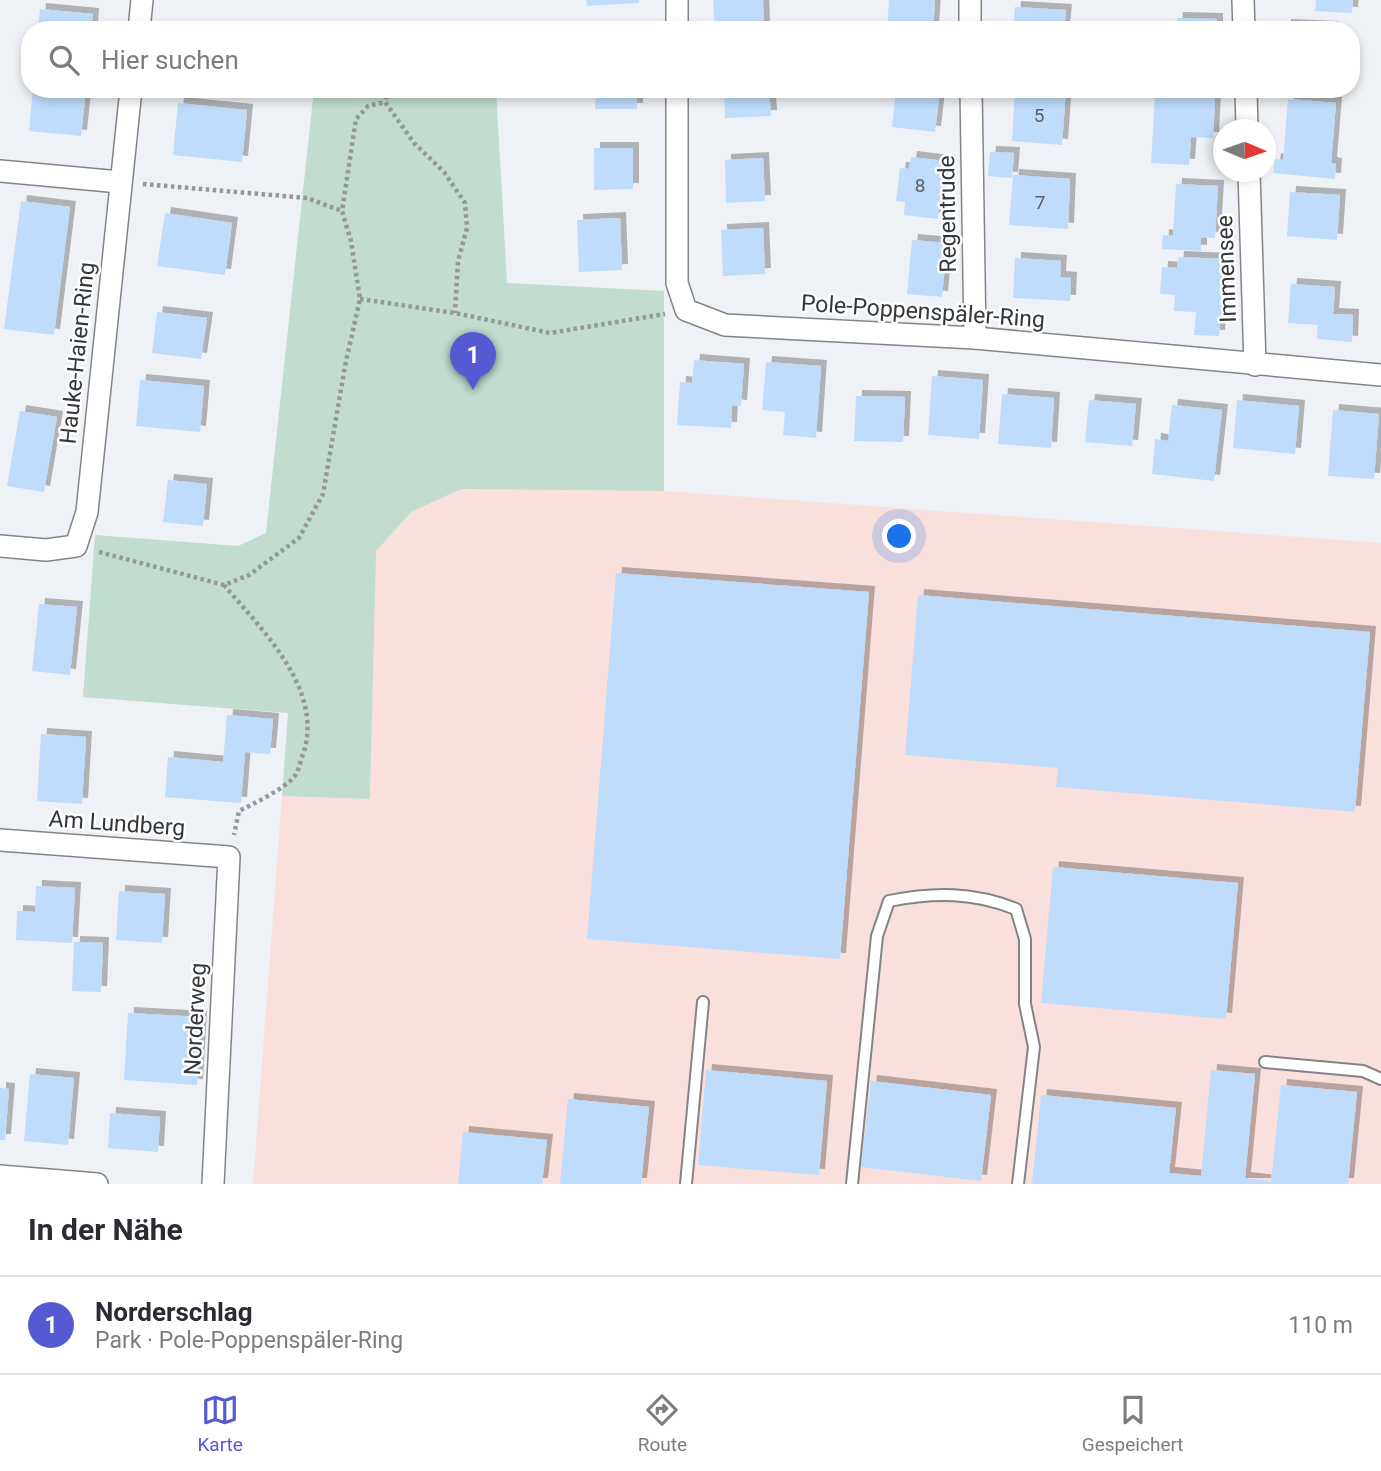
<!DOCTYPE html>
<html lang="de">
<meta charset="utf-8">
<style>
body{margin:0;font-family:Roboto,sans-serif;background:#f2f2f3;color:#2b2b33}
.compass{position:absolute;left:1213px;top:119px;width:63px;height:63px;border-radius:50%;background:#fff;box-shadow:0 4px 10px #0003;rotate:92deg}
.you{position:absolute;left:900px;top:537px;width:24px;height:24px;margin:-18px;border:5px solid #fff;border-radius:50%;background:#1a73e8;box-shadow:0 0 0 10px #1a73e833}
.badge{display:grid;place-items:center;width:46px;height:46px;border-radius:50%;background:#545bd2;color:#fff;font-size:23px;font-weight:700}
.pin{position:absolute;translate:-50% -58px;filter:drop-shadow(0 2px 4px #0008)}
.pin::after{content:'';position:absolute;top:37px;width:24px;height:21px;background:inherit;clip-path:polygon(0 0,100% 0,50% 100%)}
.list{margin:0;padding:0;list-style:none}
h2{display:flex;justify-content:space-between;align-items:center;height:91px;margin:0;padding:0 28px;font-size:30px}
h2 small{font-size:23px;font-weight:400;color:#7c7c81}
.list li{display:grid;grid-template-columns:46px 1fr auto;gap:21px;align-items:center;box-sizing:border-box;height:98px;padding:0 28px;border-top:2px solid #e1e1e2}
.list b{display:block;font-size:26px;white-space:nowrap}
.list p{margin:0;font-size:23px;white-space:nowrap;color:#7c7c81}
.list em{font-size:23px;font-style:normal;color:#7c7c81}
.icon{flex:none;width:38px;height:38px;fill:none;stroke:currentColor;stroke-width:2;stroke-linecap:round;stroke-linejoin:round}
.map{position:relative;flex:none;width:1381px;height:1184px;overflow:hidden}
.search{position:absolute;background:#fff;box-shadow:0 4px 10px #0003;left:21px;right:21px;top:21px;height:77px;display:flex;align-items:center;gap:18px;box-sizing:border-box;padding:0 24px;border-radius:28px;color:#7c7c81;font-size:26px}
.sheet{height:189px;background:#fff}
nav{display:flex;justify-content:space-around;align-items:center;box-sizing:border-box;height:98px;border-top:2px solid #e1e1e2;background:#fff;font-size:19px;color:#7c7c81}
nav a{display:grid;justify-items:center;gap:4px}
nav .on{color:#545bd2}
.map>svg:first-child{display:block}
.industrial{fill:#fae0dc}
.green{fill:#c2dccf}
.building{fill:#bfdcfc;filter:url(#shadow)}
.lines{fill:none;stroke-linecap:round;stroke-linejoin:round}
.lane-casing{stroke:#828588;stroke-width:14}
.street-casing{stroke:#828588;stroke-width:24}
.path{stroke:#95979a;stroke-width:4.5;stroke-dasharray:3.5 3.5;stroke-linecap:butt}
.lane{stroke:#fff;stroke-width:10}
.street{stroke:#fff;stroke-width:21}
.labels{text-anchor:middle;stroke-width:5;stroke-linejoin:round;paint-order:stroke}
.number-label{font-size:19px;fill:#586068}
.street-label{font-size:23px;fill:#353637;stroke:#fdfeff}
</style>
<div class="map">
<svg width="1381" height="1184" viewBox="0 0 1381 1184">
<defs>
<filter id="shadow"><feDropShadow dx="6" dy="-6" stdDeviation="0" flood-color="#0004"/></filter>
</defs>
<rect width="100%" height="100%" fill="#eef1f5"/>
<polygon class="industrial" points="461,489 664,491 1381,543 1381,1184 253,1184 282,796 370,799 375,551 411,512"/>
<polygon class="green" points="314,89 496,89 507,283 664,291 664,491 461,489 411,512 376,551 370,799 282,796 288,713 83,697 95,535 238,546 266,533"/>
<g class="building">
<polygon points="586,0 639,0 639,3 587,6"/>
<polygon points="713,0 763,0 764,28 715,30"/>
<polygon points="889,0 935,0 933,30 887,30"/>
<polygon points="1316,0 1353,0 1352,13 1315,11"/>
<polygon points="1015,7 1066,10 1064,30 1013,30"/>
<polygon points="40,9 93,14 92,30 38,30"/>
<polygon points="1177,18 1217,19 1217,30 1176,30"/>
<polygon points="1285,25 1333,27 1332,30 1285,30"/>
<polygon points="33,89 86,89 81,136 29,131"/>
<polygon points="596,89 637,89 637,109 595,109"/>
<polygon points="724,89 769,89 771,116 725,118"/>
<polygon points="896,89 940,89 935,132 892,127"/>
<polygon points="1015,89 1066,89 1062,145 1012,141"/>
<polygon points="1299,89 1339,89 1339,94 1299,93"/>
<polygon points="1155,94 1215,98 1213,138 1191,137 1189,165 1151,163"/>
<polygon points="1288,99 1336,103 1331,163 1336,164 1335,179 1273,173 1275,159 1283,160"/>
<polygon points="178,103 247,110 242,162 173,155"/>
<polygon points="594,148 633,148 633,189 594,190"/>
<polygon points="990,152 1014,153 1012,178 988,176"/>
<polygon points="911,157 944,161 938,219 904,215 905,202 896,201 900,168 909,169"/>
<polygon points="763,158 765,201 726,203 725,160"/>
<polygon points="1013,175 1070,179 1068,229 1009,225"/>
<polygon points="1176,184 1218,186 1215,238 1201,237 1201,251 1162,249 1163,235 1173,236"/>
<polygon points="1290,192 1340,195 1337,240 1287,236"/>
<polygon points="21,201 70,207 54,335 4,329"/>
<polygon points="165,213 232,223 225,275 157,266"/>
<polygon points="620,218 622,270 579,272 577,220"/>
<polygon points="763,228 765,274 723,276 721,230"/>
<polygon points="912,240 947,243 942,297 907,294"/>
<polygon points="1178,257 1224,259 1219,336 1194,335 1196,312 1174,311 1175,295 1160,294 1162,267 1177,268"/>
<polygon points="1015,258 1061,261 1060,277 1071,278 1070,301 1013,298"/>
<polygon points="1291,284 1335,287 1333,314 1353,315 1352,342 1317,339 1318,325 1288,323"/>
<polygon points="157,312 207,318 201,359 152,353"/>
<polygon points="694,360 744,364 741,406 732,405 731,428 677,425 680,382 692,383"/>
<polygon points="766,362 821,366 816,438 783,435 785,412 762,410"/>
<polygon points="932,376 983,380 979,439 928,435"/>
<polygon points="140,380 204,386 200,432 136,426"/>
<polygon points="1002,394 1054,398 1051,448 998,444"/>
<polygon points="856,396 905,397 903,442 854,441"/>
<polygon points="1089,400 1136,404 1132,446 1085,442"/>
<polygon points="1237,400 1299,406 1295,454 1233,448"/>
<polygon points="1172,405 1222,410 1214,481 1152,474 1155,439 1168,441"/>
<polygon points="1333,410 1379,414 1374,479 1328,476"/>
<polygon points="20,411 57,417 44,492 7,486"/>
<polygon points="168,480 207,484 203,526 163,522"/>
<polygon points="616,573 869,592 840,959 587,939"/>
<polygon points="918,595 1370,632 1355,812 1056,787 1058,768 905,755"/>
<polygon points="39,604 77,607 70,675 32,671"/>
<polygon points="227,715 273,719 270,754 245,752 241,803 165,797 168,757 223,762"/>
<polygon points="41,734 86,737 82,804 37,801"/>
<polygon points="1053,867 1238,883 1226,1019 1041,1003"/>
<polygon points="36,886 75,888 72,943 16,940 17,911 35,912"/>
<polygon points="119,891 165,894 162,943 116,940"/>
<polygon points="74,942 103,943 101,992 72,991"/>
<polygon points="128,1013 201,1017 197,1085 124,1080"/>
<polygon points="706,1070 827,1081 819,1175 698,1165"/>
<polygon points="1211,1070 1255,1074 1245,1178 1271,1181 1281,1085 1357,1092 1348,1184 1032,1184 1041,1095 1176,1108 1169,1173 1201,1176"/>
<polygon points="30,1074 74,1078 68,1145 24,1141"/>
<polygon points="871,1081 991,1095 981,1181 861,1167"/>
<polygon points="0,1088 9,1089 5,1140 0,1140"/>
<polygon points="568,1099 649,1107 641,1184 560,1184"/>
<polygon points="110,1113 160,1117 158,1152 108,1148"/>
<polygon points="463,1132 547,1140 542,1184 458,1184"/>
</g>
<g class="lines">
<g class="lane-casing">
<g id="lane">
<polyline points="1265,1062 1363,1071 1381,1079"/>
<polyline points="686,1184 703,1002"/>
<path d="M852 1184 877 936 889 901C934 892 974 892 1016 909L1025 939V1004L1034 1047 1018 1184"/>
</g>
</g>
<g class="street-casing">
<g id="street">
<polyline points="677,0 677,30"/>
<polyline points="970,0 970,30"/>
<polyline points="1243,0 1244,30"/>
<polyline points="139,30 142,0"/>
<polyline points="677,89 677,283 686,310 725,325 975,338 1381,375"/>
<polyline points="971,89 975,338"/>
<polyline points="1246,89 1247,130"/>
<polyline points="0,171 120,182"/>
<polyline points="1249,172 1255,365"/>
<polyline points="0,546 46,550 76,546 87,512 131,89"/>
<polyline points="0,840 229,857 213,1184"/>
<polyline points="0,1176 97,1184"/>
</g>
</g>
<g class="path">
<polyline points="388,89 385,102 414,143 444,172 465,203 467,228 458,261 455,313"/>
<polyline points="143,184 307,198 342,211"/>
<polyline points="360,299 455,313 550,333 665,314"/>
<polyline points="99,552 224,585 249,575 299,538 323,494 345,366 360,299 351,241 342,211 356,119 368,106 385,102"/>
<path d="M224 585C262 630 327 692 302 757 300 763 298 773 294 777 284 789 253 804 239 811L234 835"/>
</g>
<use href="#lane" class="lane"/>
<use href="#street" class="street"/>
</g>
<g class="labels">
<g class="number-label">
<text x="1039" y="122">5</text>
<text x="920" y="192">8</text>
<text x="1040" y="209">7</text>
</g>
<g class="street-label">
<text transform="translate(947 214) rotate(-91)" y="8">Regentrude</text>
<text transform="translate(1226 269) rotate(-92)" y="8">Immensee</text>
<text transform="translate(923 311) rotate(4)" y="8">Pole-Poppenspäler-Ring</text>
<text transform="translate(77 353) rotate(-84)" y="8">Hauke-Haien-Ring</text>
<text transform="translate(117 823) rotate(4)" y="8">Am Lundberg</text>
<text transform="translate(195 1019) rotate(-87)" y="8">Norderweg</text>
</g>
</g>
</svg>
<svg class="compass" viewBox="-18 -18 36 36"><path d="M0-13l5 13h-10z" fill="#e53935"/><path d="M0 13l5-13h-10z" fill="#7c7c81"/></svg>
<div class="you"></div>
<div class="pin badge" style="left:473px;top:390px">1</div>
<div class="search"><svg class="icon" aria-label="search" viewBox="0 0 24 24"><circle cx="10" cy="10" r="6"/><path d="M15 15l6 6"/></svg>Hier suchen</div>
</div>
<section class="sheet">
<h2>In der Nähe<small></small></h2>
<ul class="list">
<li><span class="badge">1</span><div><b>Norderschlag</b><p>Park · Pole-Poppenspäler-Ring</p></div><em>110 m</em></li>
</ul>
</section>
<nav>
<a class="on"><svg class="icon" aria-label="map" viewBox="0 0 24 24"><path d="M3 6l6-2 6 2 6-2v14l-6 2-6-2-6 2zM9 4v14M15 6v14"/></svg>Karte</a>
<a><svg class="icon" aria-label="directions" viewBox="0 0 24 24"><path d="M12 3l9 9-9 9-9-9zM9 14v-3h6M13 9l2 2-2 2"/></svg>Route</a>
<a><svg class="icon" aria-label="saved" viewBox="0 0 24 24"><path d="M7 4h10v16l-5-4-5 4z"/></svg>Gespeichert</a>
</nav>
